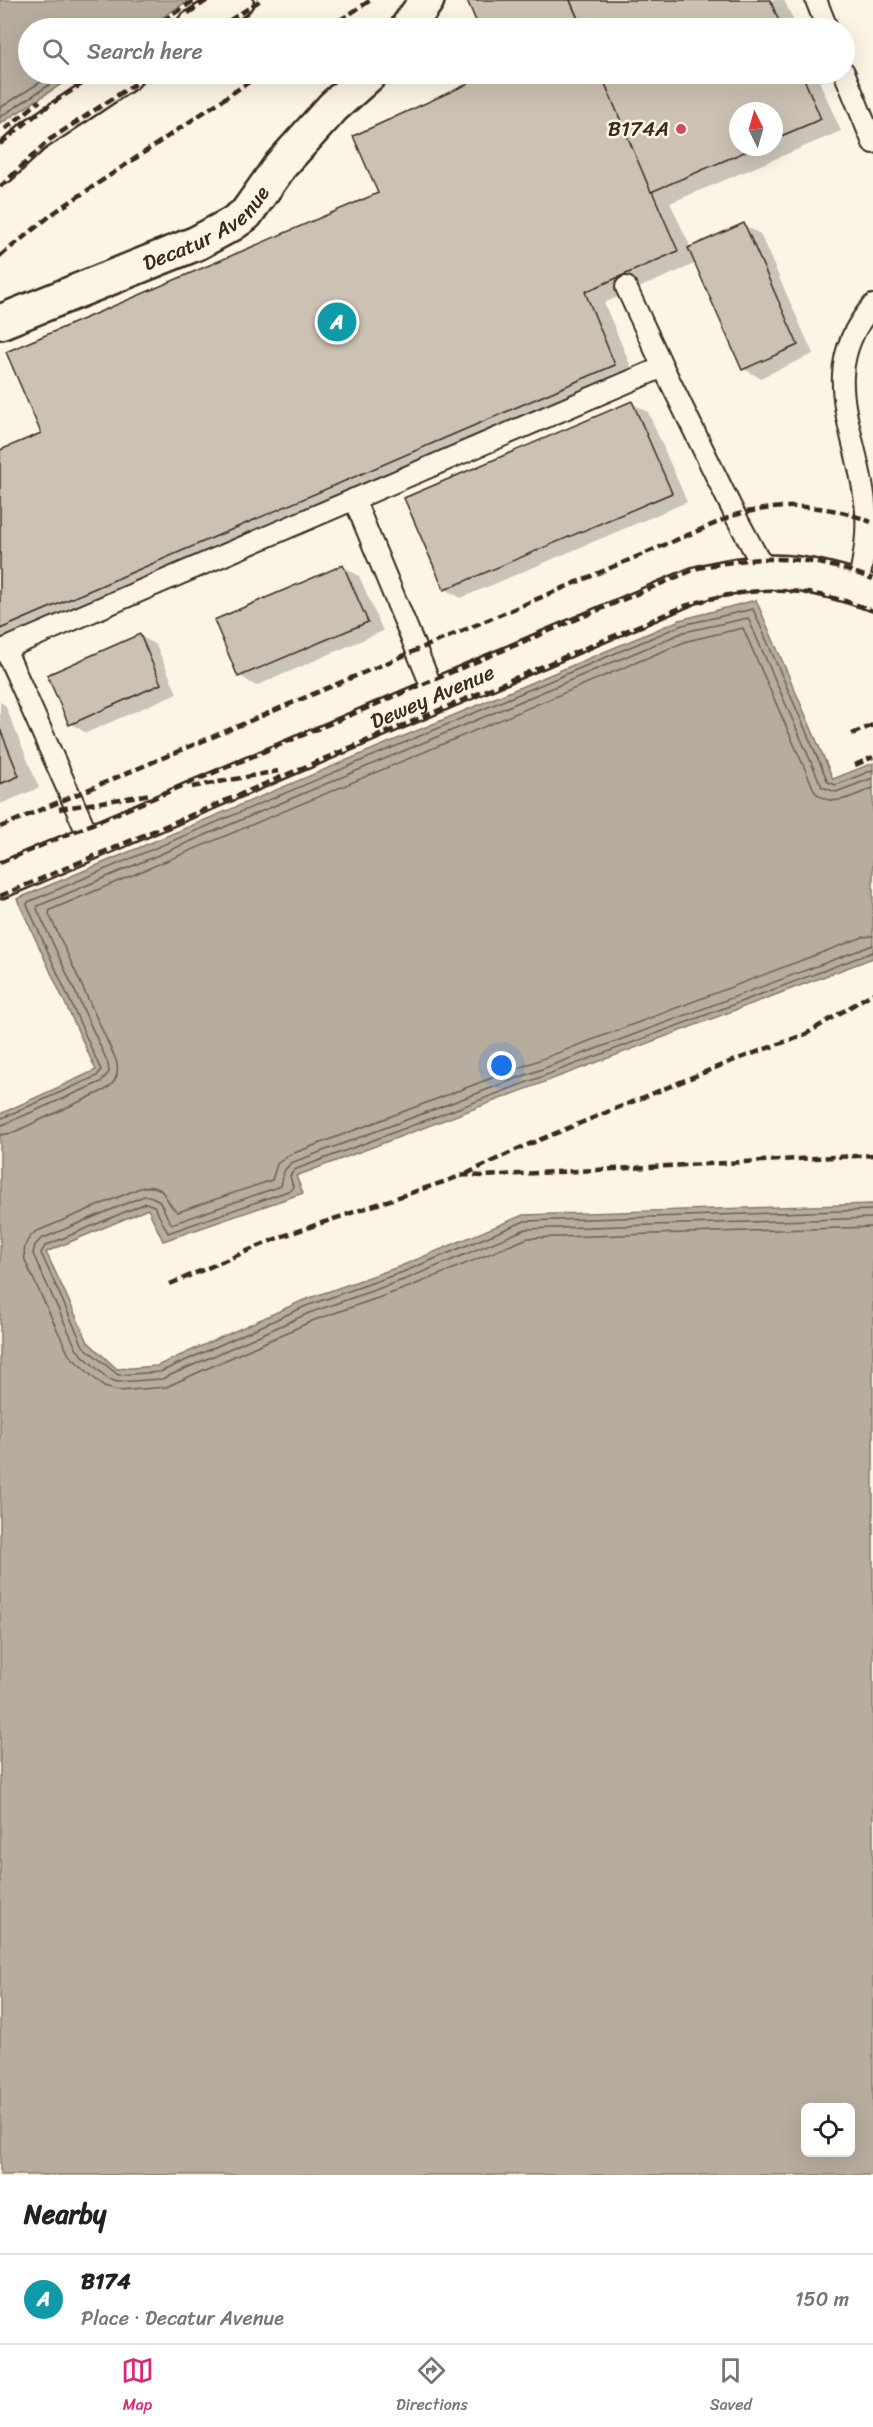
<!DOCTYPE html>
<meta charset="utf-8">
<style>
body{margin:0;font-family:Sriracha,sans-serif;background:#f2f2f2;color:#222}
.controls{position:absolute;right:18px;bottom:18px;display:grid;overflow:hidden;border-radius:9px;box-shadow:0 6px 24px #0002}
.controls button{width:54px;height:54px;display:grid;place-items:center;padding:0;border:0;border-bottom:2px solid #e0e0e0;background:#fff;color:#222;font:30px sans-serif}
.compass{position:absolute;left:729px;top:102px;width:54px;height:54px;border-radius:50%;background:#fff;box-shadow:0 6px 24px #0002;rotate:355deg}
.you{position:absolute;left:502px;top:1066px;width:21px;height:21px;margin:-15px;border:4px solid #fff;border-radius:50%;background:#1a73e8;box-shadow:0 0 0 9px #1a73e833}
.badge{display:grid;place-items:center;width:39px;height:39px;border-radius:50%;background:#db2777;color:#fff;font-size:20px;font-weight:700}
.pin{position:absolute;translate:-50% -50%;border:3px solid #fff;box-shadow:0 2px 6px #0006}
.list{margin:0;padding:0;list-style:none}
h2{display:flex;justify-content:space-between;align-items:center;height:78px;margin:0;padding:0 24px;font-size:26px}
h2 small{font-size:20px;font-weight:400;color:#767676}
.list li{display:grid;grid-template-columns:39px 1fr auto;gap:18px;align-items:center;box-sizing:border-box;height:90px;padding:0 24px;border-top:2px solid #e0e0e0}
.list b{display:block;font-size:22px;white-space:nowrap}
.list p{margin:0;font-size:20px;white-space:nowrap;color:#767676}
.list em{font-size:20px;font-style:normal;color:#767676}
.icon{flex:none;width:33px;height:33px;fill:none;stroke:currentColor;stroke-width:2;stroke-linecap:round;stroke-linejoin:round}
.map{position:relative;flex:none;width:873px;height:2175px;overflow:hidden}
.search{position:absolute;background:#fff;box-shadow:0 6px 24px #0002;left:18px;right:18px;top:18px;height:66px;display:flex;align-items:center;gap:15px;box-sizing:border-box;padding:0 21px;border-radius:33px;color:#767676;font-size:22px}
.sheet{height:168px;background:#fff}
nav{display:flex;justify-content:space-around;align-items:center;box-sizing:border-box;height:84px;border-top:2px solid #e0e0e0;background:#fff;font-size:16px;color:#767676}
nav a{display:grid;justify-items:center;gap:3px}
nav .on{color:#db2777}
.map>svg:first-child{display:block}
.water{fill:#b7ad9e;stroke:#85796b;stroke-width:1.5;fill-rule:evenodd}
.shadow{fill:#0003;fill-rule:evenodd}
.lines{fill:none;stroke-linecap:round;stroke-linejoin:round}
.shore{stroke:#6d5e51;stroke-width:1.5}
.building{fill:#ccc2b3;stroke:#3b2a1e;stroke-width:1.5}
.service-casing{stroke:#3b2a1e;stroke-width:24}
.minor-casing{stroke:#3b2a1e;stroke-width:38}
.service{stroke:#fcf5e5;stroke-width:20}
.minor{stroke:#fcf5e5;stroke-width:33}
.rail{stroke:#3b2a1e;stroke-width:4.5;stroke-dasharray:9 4.5;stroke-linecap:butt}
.poi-dot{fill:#d1495b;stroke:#fcf5e5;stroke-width:2}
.labels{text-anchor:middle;stroke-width:5;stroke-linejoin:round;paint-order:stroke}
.poi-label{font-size:21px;fill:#3b2a1e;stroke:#fcf5e5;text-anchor:end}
.street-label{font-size:21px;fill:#3b2a1e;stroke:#fcf5e5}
</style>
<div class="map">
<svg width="873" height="2175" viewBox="0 0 873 2175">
<rect width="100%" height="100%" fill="#fcf5e5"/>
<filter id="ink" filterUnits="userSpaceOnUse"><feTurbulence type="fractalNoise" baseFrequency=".0167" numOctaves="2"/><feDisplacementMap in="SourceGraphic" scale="12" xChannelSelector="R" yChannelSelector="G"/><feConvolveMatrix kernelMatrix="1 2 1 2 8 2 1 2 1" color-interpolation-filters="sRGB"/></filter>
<g filter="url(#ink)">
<g class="water">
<polygon points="0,0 189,0 146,28 28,28 28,74 77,74 0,124"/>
<path d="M756 600 833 779 873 763V958L296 1176 303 1193 163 1241 148 1209 46 1252 88 1342 117 1369 157 1366 304 1300 401 1266 523 1215 873 1204V2175H0V1114L96 1070 17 899 680 620ZM806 2108H850V2152H806Z"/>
</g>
<g class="shadow">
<polygon points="468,0 784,0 797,28 481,28"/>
<path d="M473 74H816L841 131 670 203 691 248 744 225 760 234 813 354 760 378 744 369 697 263 604 303 635 376 0 648V452L43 433 380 194 470 85 466 76ZM738 111H774V147H738Z"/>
<polygon points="632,403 648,412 687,502 461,598 445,589"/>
<polygon points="343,566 359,576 383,631 256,686 240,676 216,620"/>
<polygon points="140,636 156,645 177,693 86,733 70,723"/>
<polygon points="0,702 5,705 39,788 0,804"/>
</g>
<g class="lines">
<g class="shore">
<polyline points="0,108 53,74"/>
<polyline points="0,117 66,74"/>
<path d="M873 936 863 937 289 1155 277 1164 272 1180 178 1212C163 1204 169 1181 140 1188L35 1232C25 1240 22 1251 26 1263L69 1355 104 1387 119 1391 166 1387 312 1321 409 1287 528 1238 873 1227"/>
<path d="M873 945 291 1163 284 1171 281 1186 172 1224C162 1213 164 1195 144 1196L41 1239 35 1245 33 1254 77 1350 108 1379 118 1382 162 1379 309 1313 406 1279 526 1229 873 1218"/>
<polyline points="873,952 294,1170 290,1176 293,1187 291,1190 168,1233 154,1206 146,1203 45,1246 41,1253 83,1346 118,1375 160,1372 306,1306 403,1272 525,1221 873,1210"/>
<polyline points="0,1119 97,1076 101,1070 27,905 28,902 682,625 753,609 828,782 836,785 873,770"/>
<polyline points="0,1126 101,1082 109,1072 108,1063 37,909 38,906 684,632 748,618 822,787 836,792 873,778"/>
<path d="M0 1135 12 1133 105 1090C116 1083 120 1073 116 1060L49 914 50 910 687 641 743 628 815 792C832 810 854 795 873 788"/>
</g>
</g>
<g class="building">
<polygon points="467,0 570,0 582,28 479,28"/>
<polygon points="570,0 770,0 782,28 582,28"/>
<polygon points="469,74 601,74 678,251 585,292 615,365 0,629 0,450 41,433 6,352 378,193 353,136 468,84 464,76"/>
<polygon points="601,74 802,74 821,119 774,139 774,111 738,111 738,147 756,147 651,192"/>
<polygon points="744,223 798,345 742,370 688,248"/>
<polygon points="632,401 672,493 444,590 404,498"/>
<polygon points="343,565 368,622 238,677 214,620"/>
<polygon points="140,634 161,684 69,725 47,675"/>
<polygon points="0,729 19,776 0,784"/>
</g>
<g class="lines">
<g class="service-casing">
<g id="service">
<polyline points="816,0 827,28"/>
<polyline points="844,72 873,143"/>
<polyline points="626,287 663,367"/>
<polyline points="354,499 435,695"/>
<path d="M857 588C864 559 869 531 865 502 857 430 815 371 873 305"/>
<polyline points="5,649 91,842"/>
<polyline points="0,651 663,367 735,515 758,558 769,570"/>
</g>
</g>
<g class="minor-casing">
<g id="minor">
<polyline points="193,28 236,0"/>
<polyline points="407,28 427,0"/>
<polyline points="0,167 33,136 126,74"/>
<path id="s1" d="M0 322 197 243 232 224 246 214 280 166 333 107 370 74"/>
<path id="s2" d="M0 881 697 584C768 565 804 570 873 593"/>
</g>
</g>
<use href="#service" class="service"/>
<use href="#minor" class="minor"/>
<g class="rail">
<polyline points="188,13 208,0"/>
<polyline points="151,28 195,0"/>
<polyline points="218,28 261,0"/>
<polyline points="328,28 371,0"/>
<polyline points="5,129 40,101"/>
<polyline points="0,144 42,110 97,74"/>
<polyline points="0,187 49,140 150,74"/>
<polyline points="0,256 55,212 261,74"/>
<polyline points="852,734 873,725"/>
<polyline points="855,765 873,757"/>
<polyline points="192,787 278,771"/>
<polyline points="59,809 151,794"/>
<path d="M0 827 735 515C781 503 827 503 871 522"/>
<path d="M0 863 698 568C763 554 811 555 873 579"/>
<path d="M0 896 685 606C750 585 810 585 873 611"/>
<polyline points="466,1174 522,1147 727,1063 806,1034 873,993"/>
<polyline points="170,1284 280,1237 464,1175 483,1176 873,1155"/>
</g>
</g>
</g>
<circle class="poi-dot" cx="681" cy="129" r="6"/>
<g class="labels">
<g class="poi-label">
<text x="669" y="136">B174A</text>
</g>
<g class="street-label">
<text dy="7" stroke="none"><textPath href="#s1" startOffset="228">Decatur Avenue</textPath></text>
<text dy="7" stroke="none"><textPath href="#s2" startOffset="470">Dewey Avenue</textPath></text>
</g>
</g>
</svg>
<div class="controls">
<button><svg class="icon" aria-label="locate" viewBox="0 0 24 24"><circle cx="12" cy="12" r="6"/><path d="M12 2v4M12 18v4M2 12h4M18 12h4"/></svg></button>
</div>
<svg class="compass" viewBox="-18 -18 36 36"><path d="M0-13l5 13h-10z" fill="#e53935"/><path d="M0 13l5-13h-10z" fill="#767676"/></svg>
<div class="you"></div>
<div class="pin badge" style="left:337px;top:322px;background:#0f9aa8">A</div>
<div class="search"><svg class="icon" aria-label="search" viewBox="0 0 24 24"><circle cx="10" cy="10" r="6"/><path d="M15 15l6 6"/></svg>Search here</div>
</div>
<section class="sheet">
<h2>Nearby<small></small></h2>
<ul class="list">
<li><span class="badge" style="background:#0f9aa8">A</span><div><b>B174</b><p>Place · Decatur Avenue</p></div><em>150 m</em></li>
</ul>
</section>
<nav>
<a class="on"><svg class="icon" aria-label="map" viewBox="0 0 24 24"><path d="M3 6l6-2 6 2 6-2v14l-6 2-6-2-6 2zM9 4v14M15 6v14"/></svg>Map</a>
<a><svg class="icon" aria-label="directions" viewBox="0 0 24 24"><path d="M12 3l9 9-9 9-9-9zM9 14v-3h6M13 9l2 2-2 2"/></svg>Directions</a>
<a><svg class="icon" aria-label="saved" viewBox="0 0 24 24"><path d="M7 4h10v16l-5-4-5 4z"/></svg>Saved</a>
</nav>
